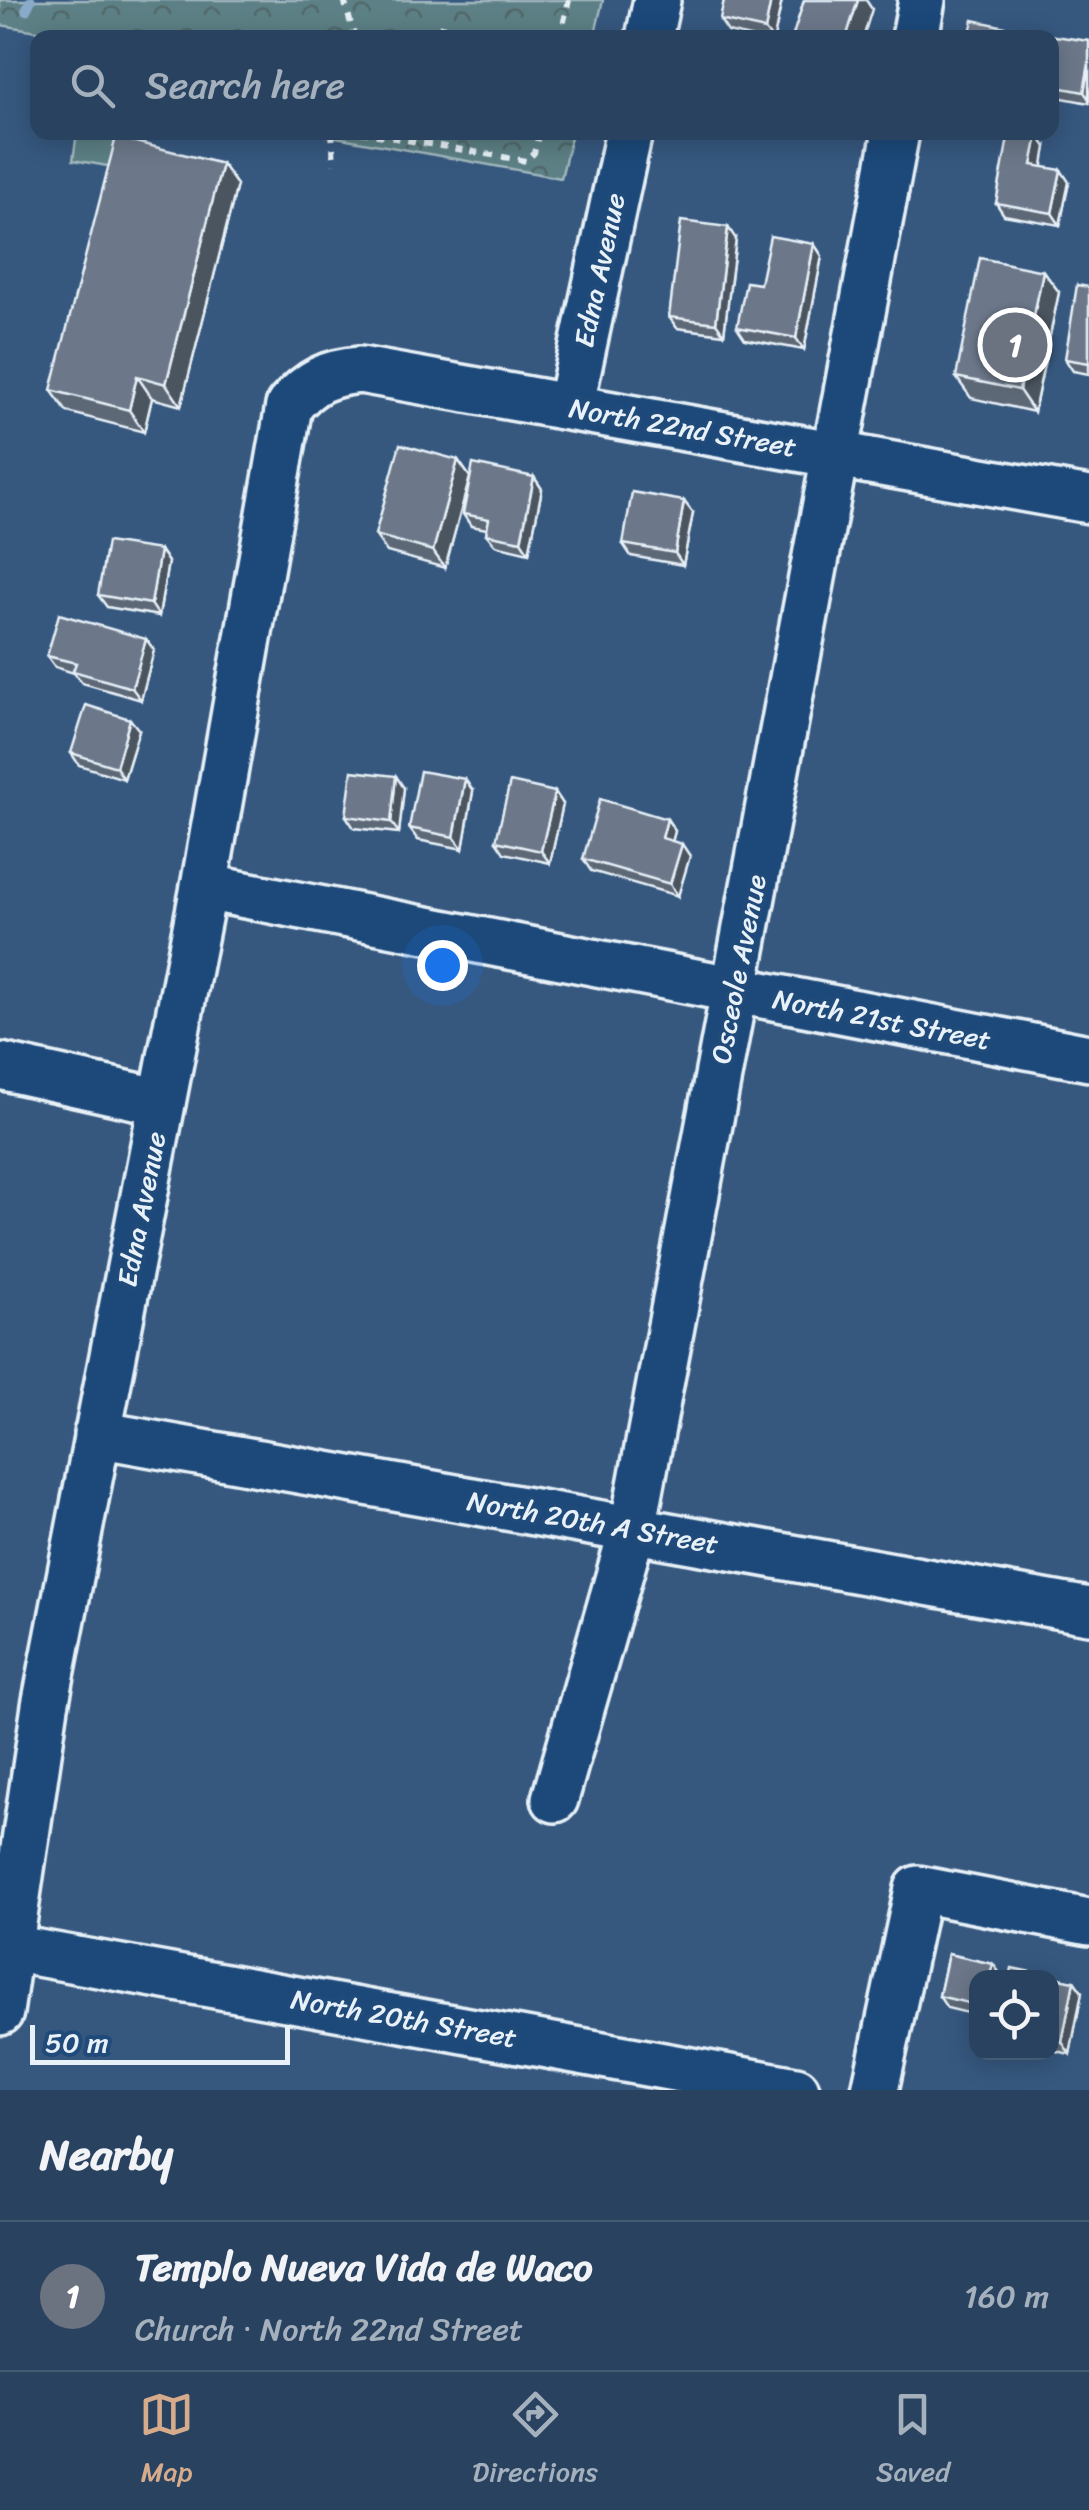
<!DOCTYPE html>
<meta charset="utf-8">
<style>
body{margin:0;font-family:Sriracha,sans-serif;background:#304965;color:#f1f3f6}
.controls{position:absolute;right:30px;bottom:30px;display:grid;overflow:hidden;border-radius:20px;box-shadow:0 5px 25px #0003}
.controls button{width:90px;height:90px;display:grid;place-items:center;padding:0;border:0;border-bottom:2px solid #445b74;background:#28425f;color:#f1f3f6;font:50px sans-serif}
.scale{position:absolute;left:30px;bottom:25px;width:260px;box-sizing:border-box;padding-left:10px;border:5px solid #e8f1f8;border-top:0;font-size:28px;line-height:35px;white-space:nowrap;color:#e8f1f8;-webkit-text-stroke:8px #1f4a7a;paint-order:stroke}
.you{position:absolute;left:442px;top:965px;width:35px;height:35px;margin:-25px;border:8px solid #fff;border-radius:50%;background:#1a73e8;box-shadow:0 0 0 15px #1a73e833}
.badge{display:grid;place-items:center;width:65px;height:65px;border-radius:50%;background:#d6ab8b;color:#fff;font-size:32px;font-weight:700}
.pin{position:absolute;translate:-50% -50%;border:5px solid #fff;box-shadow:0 2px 10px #0006}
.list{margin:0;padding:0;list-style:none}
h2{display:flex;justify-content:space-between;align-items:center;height:130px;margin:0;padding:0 40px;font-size:42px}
h2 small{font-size:32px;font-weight:400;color:#a5b0bd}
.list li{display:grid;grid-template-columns:65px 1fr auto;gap:30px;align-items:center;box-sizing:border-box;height:150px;padding:0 40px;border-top:2px solid #445b74}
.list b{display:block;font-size:38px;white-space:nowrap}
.list p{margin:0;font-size:32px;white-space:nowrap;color:#a5b0bd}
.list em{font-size:32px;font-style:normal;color:#a5b0bd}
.icon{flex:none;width:55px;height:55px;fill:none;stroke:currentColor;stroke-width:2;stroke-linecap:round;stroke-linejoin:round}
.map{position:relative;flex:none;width:1089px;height:2090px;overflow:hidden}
.search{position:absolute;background:#28425f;box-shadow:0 5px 25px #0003;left:30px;right:30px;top:30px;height:110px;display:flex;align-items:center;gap:25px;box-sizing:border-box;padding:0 35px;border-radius:20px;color:#a5b0bd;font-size:38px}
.sheet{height:280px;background:#28425f}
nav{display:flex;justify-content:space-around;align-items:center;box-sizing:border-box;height:140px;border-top:2px solid #445b74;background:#28425f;font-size:28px;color:#a5b0bd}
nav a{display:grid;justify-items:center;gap:5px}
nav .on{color:#d6ab8b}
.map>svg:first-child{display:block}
.park{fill:url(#park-crowns);stroke:#a2b8be;stroke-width:2.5}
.garden{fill:#5b8085;stroke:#a2b8be;stroke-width:2.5}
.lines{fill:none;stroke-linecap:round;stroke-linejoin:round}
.stream{stroke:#8aaac9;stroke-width:10}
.minor-casing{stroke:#e8f1f8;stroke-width:52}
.path{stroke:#e8f1f8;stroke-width:6;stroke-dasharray:8 8;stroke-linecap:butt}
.minor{stroke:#1f4a7a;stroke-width:45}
.wall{fill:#5d6777;stroke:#e8f1f8;stroke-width:2.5}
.shaded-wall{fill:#4c5461;stroke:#e8f1f8;stroke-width:2.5}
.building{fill:#6c788a;stroke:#e8f1f8;stroke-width:2.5}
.labels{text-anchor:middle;stroke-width:8;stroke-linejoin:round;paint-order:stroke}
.street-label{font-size:28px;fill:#e8f1f8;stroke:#1f4a7a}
</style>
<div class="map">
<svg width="1089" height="2090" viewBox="0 0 1089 2090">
<defs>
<pattern id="park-crowns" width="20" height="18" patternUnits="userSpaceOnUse" patternTransform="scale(2.5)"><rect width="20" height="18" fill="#5b8085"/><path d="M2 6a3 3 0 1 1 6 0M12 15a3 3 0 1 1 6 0" fill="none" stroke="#52676a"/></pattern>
</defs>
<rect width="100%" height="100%" fill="#36587f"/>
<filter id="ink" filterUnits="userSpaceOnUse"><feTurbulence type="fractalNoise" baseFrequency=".01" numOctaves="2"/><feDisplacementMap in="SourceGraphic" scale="20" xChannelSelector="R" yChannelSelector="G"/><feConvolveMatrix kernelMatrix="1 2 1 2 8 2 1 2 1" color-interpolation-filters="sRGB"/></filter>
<g filter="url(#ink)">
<g class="park">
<polygon points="0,0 603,0 594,38 57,37 57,34 0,25"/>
<polygon points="314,133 572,132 572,133 561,178"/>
</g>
<polygon class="garden" points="77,133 125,133 119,168 73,160"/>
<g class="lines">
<polyline class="stream" points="26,10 31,0"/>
<g class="minor-casing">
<g id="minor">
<polyline points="649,38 657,0"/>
<polyline points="915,38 922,0"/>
<polyline points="570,407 629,132"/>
<polyline points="204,887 1089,1058"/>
<polyline points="0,1066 162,1102"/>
<polyline points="97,1434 1089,1611"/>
<polyline points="555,1799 633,1528 896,132"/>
<polyline points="10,1948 796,2090"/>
<path d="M0 2012 45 1706 204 887 289 406C310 381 327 373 360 370L1089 500"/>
<polyline points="875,2090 918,1889 1089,1922"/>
</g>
</g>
<g class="path">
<polyline points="344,0 355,38"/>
<polyline points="560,38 569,0"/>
<polyline points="332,132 334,164"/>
<polyline points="360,132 526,161 534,153 539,132"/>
</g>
<use href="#minor" class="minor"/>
</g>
<g class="wall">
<polygon points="724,0 782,0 774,38 754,38 728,32 720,20"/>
<polygon points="1052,38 1089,41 1089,103 1052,96"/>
<polygon points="1046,147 1042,167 1069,182 1060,225 1004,215 996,203"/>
<polygon points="222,164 237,185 181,406 152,398 144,432 67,412 51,390"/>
<polygon points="736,239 724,334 677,328 669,317"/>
<polygon points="814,244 822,256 804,350 745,339 737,327 760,284"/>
<polygon points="1043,271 1059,292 1034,412 971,398 956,377"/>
<polygon points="1089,287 1089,374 1073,371 1065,359"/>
<polygon points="458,460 470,477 534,477 542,489 529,553 495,545 486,534 487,529 471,526 463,514 470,477 445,568 387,552 375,535"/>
<polygon points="693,513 683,565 631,556 623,544"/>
<polygon points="160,550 168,562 159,616 107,607 98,595"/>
<polygon points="146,639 154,650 141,700 82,683 74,673 55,667 47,656"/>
<polygon points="139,730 124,779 79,765 71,753"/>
<polygon points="404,788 399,833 354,828 346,816"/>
<polygon points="473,791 463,849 418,840 409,828"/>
<polygon points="555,792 563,804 550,863 504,853 496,841"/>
<polygon points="667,819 675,831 672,841 690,856 678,896 591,871 583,859"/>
<polygon points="948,1954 993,1964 1001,1975 1000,1978 976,1978 976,2015 947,2008 939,1996"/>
<polygon points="1052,1978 1074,1981 1082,1992 1070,2054 1052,2050"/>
</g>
<g class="shaded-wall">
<polygon points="771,0 782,0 774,38 771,38 765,30"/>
<polygon points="858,0 866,0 872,9 863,38 846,38"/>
<polygon points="1010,28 1017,38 1008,38"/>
<polygon points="1089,63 1089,99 1084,92"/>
<polygon points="1038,135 1046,147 1041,177 1032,165"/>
<polygon points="222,164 237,185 181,406 166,384"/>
<polygon points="1061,170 1069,182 1060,225 1052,213"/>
<polygon points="728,227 736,239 724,334 716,323"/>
<polygon points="814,244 822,256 804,350 796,338"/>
<polygon points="1043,271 1059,292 1034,412 1019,390"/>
<polygon points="137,376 152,398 144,432 129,410"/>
<polygon points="458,460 470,477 445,568 433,551"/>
<polygon points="534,477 542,489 529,553 521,541"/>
<polygon points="684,501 693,513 683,565 675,553"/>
<polygon points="160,550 168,562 159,616 151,604"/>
<polygon points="146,639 154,650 141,700 132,688"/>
<polygon points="130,719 139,730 124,779 116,767"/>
<polygon points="396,776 404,788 399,833 391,822"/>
<polygon points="465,779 473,791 463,849 454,837"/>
<polygon points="555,792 563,804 550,863 541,851"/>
<polygon points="667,819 675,831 670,850 662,838"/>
<polygon points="682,844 690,856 678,896 670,884"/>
<polygon points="993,1964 1001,1975 1000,1978 989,1978"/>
<polygon points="1074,1981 1082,1992 1070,2054 1062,2042"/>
</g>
<g class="building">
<polygon points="724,0 771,0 765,30 720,20"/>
<polygon points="804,0 858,0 846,38 792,38"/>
<polygon points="973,20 1010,28 1008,38 969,38"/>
<polygon points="440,25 490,38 436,38"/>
<polygon points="1048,35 1089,41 1089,63 1084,92 1052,86 1052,38 1047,38"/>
<polygon points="1009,132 1025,132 1038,135 1032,165 1061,170 1052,213 996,203"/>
<polygon points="116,137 222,164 166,384 137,376 129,410 51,390"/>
<polygon points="681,221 728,227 716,323 669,317"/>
<polygon points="770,236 814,244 796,338 737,327 746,282 760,284"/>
<polygon points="980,258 1043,271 1019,390 956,377"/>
<polygon points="1077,285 1089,287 1089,363 1065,359"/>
<polygon points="400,444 458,460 433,551 375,535"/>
<polygon points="473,464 534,477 521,541 486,534 489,519 463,514"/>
<polygon points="632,492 684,501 675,553 623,544"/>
<polygon points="107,542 160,550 151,604 98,595"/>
<polygon points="59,614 146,639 132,688 73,671 76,663 47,656"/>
<polygon points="86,705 130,719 116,767 71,753"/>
<polygon points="352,771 396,776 391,822 346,816"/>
<polygon points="420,771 465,779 454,837 409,828"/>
<polygon points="510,782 555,792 541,851 496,841"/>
<polygon points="600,799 667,819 662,838 682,844 670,884 583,859"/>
<polygon points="948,1954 993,1964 989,1978 976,1978 976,2005 939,1996"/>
<polygon points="1012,1968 1074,1981 1062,2042 1052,2040 1052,1978 1010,1978"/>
</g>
</g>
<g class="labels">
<g class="street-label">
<text transform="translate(599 270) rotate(-78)" y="10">Edna Avenue</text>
<text transform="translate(683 427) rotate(10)" y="10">North 22nd Street</text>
<text transform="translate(738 969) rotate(-79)" y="10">Osceole Avenue</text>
<text transform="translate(882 1019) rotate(11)" y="10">North 21st Street</text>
<text transform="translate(141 1209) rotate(-79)" y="10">Edna Avenue</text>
<text transform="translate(593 1522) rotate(10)" y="10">North 20th A Street</text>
<text transform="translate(404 2018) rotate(10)" y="10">North 20th Street</text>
</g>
</g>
</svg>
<div class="controls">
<button><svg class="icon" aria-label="locate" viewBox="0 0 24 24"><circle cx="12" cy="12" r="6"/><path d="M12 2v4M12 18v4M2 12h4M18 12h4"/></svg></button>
</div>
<div class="scale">50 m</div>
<div class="you"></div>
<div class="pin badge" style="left:1015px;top:345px;background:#6b7280">1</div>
<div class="search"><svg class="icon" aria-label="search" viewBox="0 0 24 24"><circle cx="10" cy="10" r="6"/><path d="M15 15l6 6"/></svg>Search here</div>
</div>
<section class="sheet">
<h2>Nearby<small></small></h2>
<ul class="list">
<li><span class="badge" style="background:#6b7280">1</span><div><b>Templo Nueva Vida de Waco</b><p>Church · North 22nd Street</p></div><em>160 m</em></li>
</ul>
</section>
<nav>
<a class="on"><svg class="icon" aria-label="map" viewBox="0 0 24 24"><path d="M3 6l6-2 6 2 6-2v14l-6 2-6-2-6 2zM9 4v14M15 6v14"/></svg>Map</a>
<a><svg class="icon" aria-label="directions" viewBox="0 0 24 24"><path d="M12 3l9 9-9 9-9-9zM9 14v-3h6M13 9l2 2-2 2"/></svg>Directions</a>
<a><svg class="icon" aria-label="saved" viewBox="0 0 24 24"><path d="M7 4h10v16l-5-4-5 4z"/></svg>Saved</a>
</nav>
